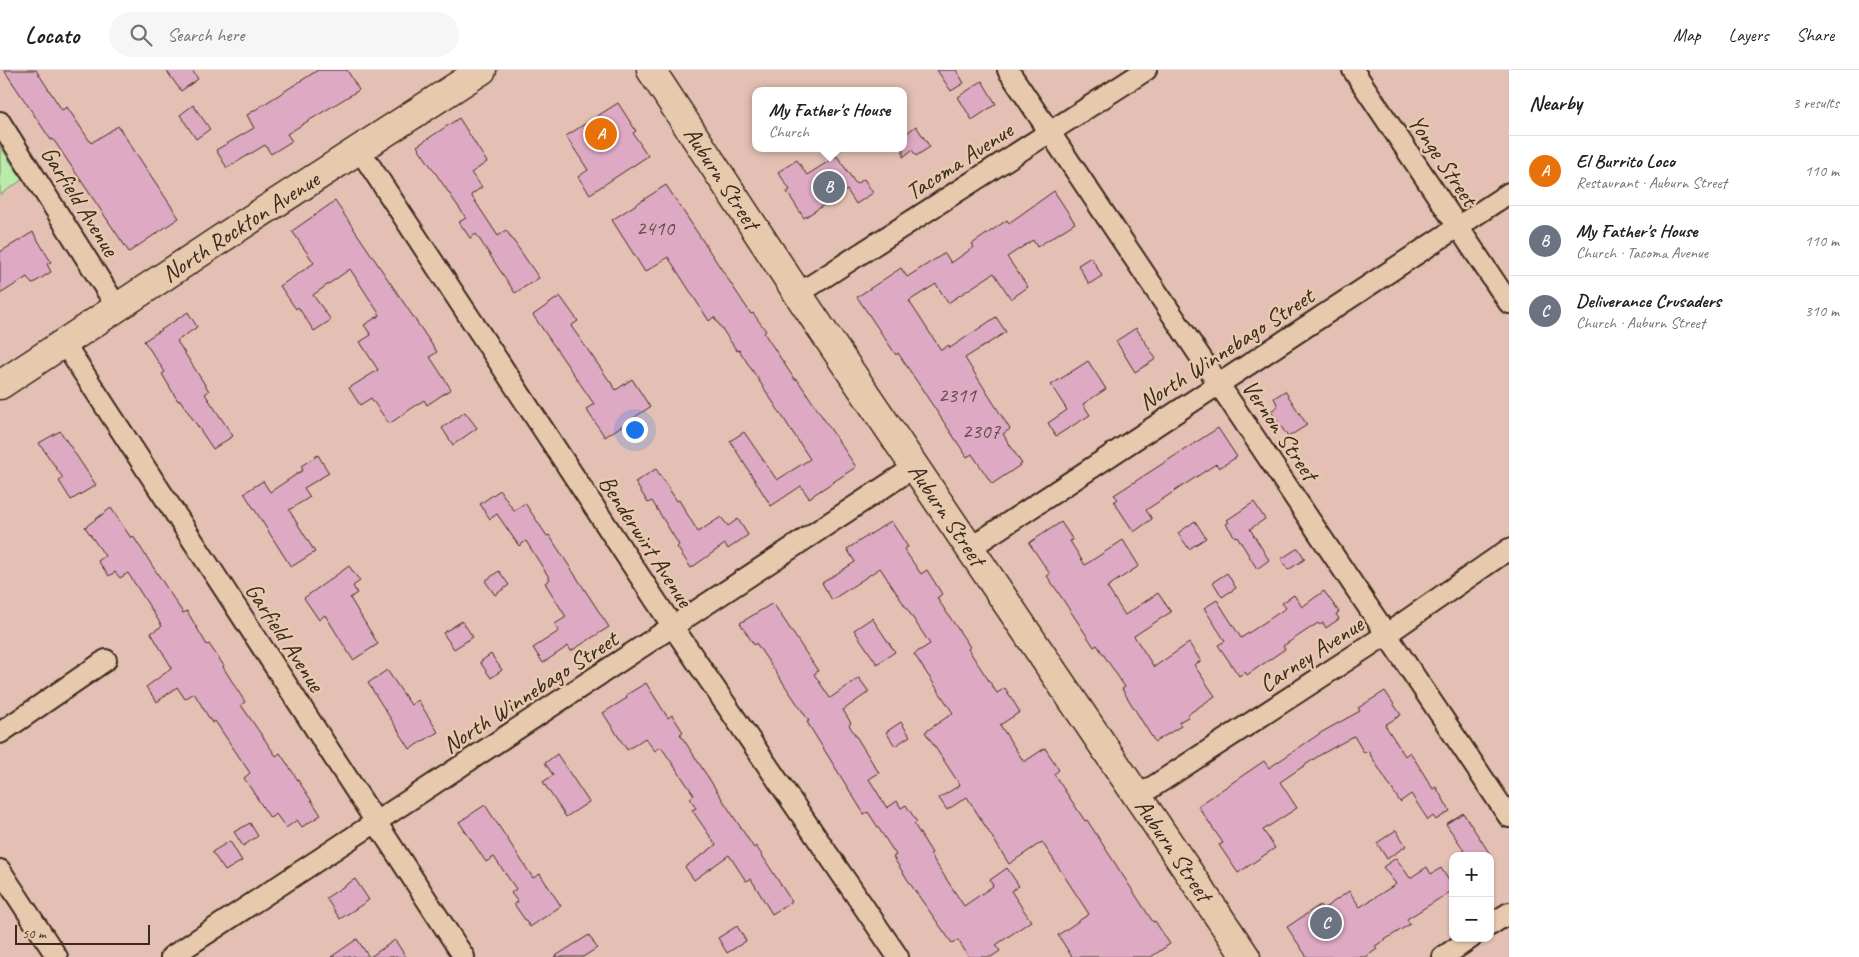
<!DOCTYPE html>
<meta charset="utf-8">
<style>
body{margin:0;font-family:Caveat,sans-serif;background:#f6f6f6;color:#202124}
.controls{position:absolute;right:15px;bottom:15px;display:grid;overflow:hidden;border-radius:10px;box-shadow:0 1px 4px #0004}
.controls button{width:45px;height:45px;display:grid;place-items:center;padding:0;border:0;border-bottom:1px solid #e0e0e0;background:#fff;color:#202124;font:25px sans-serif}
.scale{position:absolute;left:15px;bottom:12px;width:135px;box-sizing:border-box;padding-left:5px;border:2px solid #3b2a1e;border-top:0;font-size:14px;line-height:18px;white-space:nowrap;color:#3b2a1e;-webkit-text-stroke:4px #e7caae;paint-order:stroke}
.you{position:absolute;left:634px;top:359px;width:18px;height:18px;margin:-12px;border:4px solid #fff;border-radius:50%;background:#1a73e8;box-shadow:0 0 0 8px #1a73e833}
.badge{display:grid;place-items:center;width:32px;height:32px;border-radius:50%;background:#0b8043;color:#fff;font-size:16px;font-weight:700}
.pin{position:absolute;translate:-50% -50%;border:2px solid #fff;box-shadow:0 1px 5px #0006}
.popup{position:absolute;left:752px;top:17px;width:155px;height:65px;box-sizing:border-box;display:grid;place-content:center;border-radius:10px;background:#fff;filter:drop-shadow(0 1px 4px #0005);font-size:16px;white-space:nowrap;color:#757577}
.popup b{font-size:19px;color:#202124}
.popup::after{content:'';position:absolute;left:50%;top:100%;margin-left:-10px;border:10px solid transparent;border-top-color:#fff}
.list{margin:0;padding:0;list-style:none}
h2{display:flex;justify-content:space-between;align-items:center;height:65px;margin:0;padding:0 20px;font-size:21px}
h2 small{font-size:16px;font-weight:400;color:#757577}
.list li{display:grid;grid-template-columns:32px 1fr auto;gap:15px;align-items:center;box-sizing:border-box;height:70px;padding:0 20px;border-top:1px solid #e0e0e0}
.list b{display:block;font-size:19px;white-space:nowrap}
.list p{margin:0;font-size:16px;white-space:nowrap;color:#757577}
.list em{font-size:16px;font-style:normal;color:#757577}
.icon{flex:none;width:28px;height:28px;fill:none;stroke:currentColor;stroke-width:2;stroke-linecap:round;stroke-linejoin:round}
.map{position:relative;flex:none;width:1509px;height:887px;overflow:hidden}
header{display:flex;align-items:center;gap:30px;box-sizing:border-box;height:70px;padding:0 25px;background:#fff;border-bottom:1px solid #e0e0e0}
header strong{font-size:24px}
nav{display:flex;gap:28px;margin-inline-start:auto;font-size:18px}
.search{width:350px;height:45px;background:#f6f6f6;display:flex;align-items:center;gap:12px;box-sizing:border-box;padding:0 18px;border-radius:28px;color:#757577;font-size:19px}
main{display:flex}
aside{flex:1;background:#fff}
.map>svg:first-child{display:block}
.green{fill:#b9ebab;stroke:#7a8a64}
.building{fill:#dea9c3;stroke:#3b2a1e}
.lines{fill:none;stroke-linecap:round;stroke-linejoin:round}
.minor-casing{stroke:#3b2a1e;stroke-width:24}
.secondary-casing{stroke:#3b2a1e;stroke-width:31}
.minor{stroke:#e7caae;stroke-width:20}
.secondary{stroke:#e7caae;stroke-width:28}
.labels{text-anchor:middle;stroke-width:5;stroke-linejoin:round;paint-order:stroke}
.number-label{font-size:21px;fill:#644a47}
.street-label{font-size:24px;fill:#3b2a1e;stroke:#e7caae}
</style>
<header>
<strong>Locato</strong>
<div class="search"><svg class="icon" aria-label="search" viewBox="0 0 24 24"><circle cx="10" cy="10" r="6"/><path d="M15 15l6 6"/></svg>Search here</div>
<nav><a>Map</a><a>Layers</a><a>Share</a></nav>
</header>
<main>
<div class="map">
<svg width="1509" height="887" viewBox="0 0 1509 887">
<rect width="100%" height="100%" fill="#e4c0b4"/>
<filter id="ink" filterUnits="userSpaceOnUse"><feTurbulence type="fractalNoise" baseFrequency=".02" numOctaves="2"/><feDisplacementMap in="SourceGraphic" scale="10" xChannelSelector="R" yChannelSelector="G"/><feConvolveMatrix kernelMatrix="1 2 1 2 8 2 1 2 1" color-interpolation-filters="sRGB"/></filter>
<g filter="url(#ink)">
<polygon class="green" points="0,76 22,110 0,125"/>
<g class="building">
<polygon points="4,0 36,0 62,40 67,37 91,73 118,56 179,148 129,182 53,69 51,70"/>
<polygon points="166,0 192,0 198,9 181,21"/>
<polygon points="318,0 347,0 359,20 287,64 292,71 271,84 265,75 227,98 216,80 254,58 247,45"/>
<polygon points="937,0 956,0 964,13 951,21"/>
<polygon points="982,11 996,34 972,50 958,27"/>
<polygon points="618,33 636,61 633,63 648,86 590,124 578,107 588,100 566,66"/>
<polygon points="193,35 210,59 196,69 180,45"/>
<polygon points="459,48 487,92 471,103 482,117 471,125 498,166 506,160 539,208 515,223 476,164 470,168 459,152 466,148 417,76"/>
<polygon points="916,56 930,77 916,86 912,80 903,87 903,66"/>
<polygon points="837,86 856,114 864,109 873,123 856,134 847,120 804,148 787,122 790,120 778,102 797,90 807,105"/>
<polygon points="666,115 751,244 753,243 766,261 764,263 795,310 797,309 856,397 809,428 801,416 771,436 730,371 744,362 777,410 810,389 739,280 737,281 714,247 709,251 668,187 645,202 612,150"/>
<polygon points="1054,121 1075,153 1037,177 1033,170 1007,187 1028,217 1011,229 994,203 948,233 936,214 909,231 941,280 949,275 950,278 996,247 1006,262 965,288 1010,359 1003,364 1022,394 992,414 972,384 967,387 898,283 896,285 857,227 901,198 907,207 945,183 951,193 974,177 972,174 1007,150 1009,153"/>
<polygon points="335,131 437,282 430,287 451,319 427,335 424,330 389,354 371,328 360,335 349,318 378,300 360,272 371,265 364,255 380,245 350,199 313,225 331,250 314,261 298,237 296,239 280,216 314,193 292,161"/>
<polygon points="33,162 51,192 47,194 51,202 32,214 27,207 0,224 0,182"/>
<polygon points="1091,187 1102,206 1089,214 1078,195"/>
<polygon points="560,226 578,251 571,256 616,320 632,309 650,337 605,367 586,339 594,334 533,245"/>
<polygon points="188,242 197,257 177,271 209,321 205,324 233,366 213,379 180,330 178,331 162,304 165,302 144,271"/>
<polygon points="1136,258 1156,289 1135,302 1116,271"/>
<polygon points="1088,291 1106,319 1083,334 1090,345 1056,366 1048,353 1067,340 1051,315"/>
<polygon points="1285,321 1307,355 1288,367 1271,341 1278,336 1274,328"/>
<polygon points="465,342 477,358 453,375 442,358"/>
<polygon points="1218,358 1237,387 1219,398 1216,394 1146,440 1152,449 1134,462 1114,432 1118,429 1114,425"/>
<polygon points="60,361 96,415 71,430 59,411 63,408 39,373"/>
<polygon points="318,385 329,403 304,418 310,427 289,440 315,482 291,497 244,423 263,411 270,422 303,400 301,396"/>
<polygon points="656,399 677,431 679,430 698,462 721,447 728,456 738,449 748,465 728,479 725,474 691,498 677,477 679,475 652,431 648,433 635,412"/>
<polygon points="500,420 514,441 525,433 547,466 549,465 609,557 571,581 568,576 543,593 533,578 559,561 555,554 566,547 545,513 550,509 526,471 519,476 497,444 490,449 480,434"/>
<polygon points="1254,432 1265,449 1250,459 1269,490 1257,499 1237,466 1235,467 1226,454 1229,452 1227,450"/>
<polygon points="111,438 131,468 133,466 183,543 187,541 207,575 209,574 224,596 223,597 245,632 241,635 276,686 280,683 321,745 302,757 297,750 286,758 276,744 270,748 244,708 250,703 215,651 212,653 194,623 185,629 177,617 157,632 146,617 172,598 151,563 162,556 128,503 120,508 115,502 109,506 98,491 105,486 85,457"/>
<polygon points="891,451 908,477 904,479 921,504 927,500 942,524 937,528 970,577 968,579 997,623 1005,618 1020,642 1000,655 1024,692 1045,678 1059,700 1054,704 1085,751 1087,750 1153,852 1155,851 1170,874 1151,887 1072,887 1058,865 1089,844 1042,772 1009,794 967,727 947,740 939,728 960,715 925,662 953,643 914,584 930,574 880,498 832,530 822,513 855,492 847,479"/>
<polygon points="1195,451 1206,468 1189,479 1178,463"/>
<polygon points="1061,452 1073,470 1070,471 1085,495 1123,470 1139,496 1107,517 1125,545 1158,523 1171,542 1134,566 1154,597 1189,573 1201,591 1194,595 1215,626 1187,645 1188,647 1179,652 1181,656 1155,672 1122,619 1125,617 1097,575 1094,577 1054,516 1047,506 1050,504 1029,473"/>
<polygon points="1298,478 1305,489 1288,500 1281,489"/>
<polygon points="349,496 360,511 353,516 357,523 350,528 378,574 353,590 325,545 319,550 304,528"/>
<polygon points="499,501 509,515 495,525 485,511"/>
<polygon points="1227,503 1236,518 1222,527 1213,512"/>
<polygon points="1324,521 1339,542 1336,544 1339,549 1326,558 1323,553 1320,555 1318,553 1283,576 1285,579 1247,605 1245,602 1239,606 1218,575 1225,571 1204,538 1217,530 1241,568 1286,538 1282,533 1294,525 1302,537"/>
<polygon points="773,533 818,601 814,604 830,628 859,608 869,622 843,640 851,653 849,655 879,703 869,709 887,738 897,731 901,738 906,735 917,752 914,754 932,783 930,784 964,836 993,816 990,810 1007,798 1019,816 1011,821 1031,851 996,875 1000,881 991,887 969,887 958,870 952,873 913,818 893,787 896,785 868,742 864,744 807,652 809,651 756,573 754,575 740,553"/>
<polygon points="872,548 895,582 877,594 854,560"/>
<polygon points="462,551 473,567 454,579 443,563"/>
<polygon points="491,584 502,600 491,608 480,592"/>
<polygon points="387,600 411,635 418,630 438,662 410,679 368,613"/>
<polygon points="646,613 668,648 672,645 683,662 680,664 754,778 756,776 792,832 772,844 751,809 746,811 729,785 694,810 685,797 716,775 692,740 696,738 690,728 694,725 661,677 655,681 645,668 627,680 603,643 627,628 626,625"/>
<polygon points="1385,621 1401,645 1385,655 1405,686 1410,682 1433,719 1436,717 1450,741 1436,750 1433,746 1428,750 1411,724 1400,732 1368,681 1364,683 1354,666 1320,685 1280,712 1297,738 1263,760 1275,778 1238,803 1219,775 1223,773 1198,736 1264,691 1269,698 1322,662 1360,641 1358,638"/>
<polygon points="901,652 910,666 895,676 886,662"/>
<polygon points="557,684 589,732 566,747 543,712 553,705 545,693"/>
<polygon points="485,735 533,808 540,804 561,836 530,857 514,834 518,832 511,823 516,819 494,787 486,792 459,752"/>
<polygon points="1463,743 1481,770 1491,786 1455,786 1464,780 1446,754"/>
<polygon points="250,753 258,766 243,776 234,762"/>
<polygon points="1396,760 1406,776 1387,789 1377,773"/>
<polygon points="230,771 242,791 225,801 212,782"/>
<polygon points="1396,788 1410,808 1427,797 1431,804 1441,798 1453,817 1453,820 1407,849 1410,854 1375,876 1377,879 1366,887 1307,887 1287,857 1320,835 1323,839 1349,821 1360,837 1396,814 1383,797"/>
<polygon points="355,809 369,830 340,849 326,828"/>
<polygon points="737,856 746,871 727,883 718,868"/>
<polygon points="589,865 597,878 583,887 554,887"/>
<polygon points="357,869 369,887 331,887"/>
<polygon points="395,870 406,887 370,887"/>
</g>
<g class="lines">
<g class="minor-casing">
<g id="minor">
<polyline points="1008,0 1509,747"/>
<polyline points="1353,0 1509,233"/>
<polyline points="0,52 117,237"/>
<polyline points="359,79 673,557 898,887"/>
<polyline points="798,224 1146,0"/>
<polyline points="64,273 464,887"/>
<polyline points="970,478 1509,123"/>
<polyline points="0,663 106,590"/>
<polyline points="1137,727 1387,564 1509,479"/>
<polyline points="0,800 57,887"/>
<polyline points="1490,855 1509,843"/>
<polyline points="171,887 916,396"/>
<polyline points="1443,887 1471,868"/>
</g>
</g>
<g class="secondary-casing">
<g id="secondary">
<path id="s1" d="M651 0 798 224 1246 887"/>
<path id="s2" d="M0 315 239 157 482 0"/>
</g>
</g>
<use href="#minor" class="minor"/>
<use href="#secondary" class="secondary"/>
</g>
</g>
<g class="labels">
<g class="number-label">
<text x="655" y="165">2410</text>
<text x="957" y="332">2311</text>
<text x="981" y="368">2307</text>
</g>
<g class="street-label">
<text transform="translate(1443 90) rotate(56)" y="8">Yonge Street</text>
<text transform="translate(959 91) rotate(-33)" y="8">Tacoma Avenue</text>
<text dy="8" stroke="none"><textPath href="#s1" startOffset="129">Auburn Street</textPath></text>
<text transform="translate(80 131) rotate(58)" y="8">Garfield Avenue</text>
<text dy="8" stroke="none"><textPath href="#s2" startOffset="288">North Rockton Avenue</textPath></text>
<text transform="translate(1226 279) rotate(-33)" y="8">North Winnebago Street</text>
<text transform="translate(1280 360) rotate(56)" y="8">Vernon Street</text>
<text dy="8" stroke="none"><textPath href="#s1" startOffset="534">Auburn Street</textPath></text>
<text transform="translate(646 471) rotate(57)" y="8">Benderwirt Avenue</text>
<text transform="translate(285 567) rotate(57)" y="8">Garfield Avenue</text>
<text transform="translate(1311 584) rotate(-33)" y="8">Carney Avenue</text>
<text transform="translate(530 622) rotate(-33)" y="8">North Winnebago Street</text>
<text dy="8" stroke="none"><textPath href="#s1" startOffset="939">Auburn Street</textPath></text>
</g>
</g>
</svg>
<div class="controls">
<button>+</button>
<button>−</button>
</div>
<div class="scale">50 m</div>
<div class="you"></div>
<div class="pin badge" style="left:601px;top:64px;background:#e8710a">A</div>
<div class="pin badge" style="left:829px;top:117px;background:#6b7280">B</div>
<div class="popup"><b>My Father's House</b>Church</div>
<div class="pin badge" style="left:1326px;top:853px;background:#6b7280">C</div>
</div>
<aside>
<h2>Nearby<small>3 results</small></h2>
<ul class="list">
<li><span class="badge" style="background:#e8710a">A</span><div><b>El Burrito Loco</b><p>Restaurant · Auburn Street</p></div><em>110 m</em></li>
<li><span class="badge" style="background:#6b7280">B</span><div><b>My Father's House</b><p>Church · Tacoma Avenue</p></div><em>110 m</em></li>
<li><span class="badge" style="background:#6b7280">C</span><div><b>Deliverance Crusaders</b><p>Church · Auburn Street</p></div><em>310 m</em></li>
</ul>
</aside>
</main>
